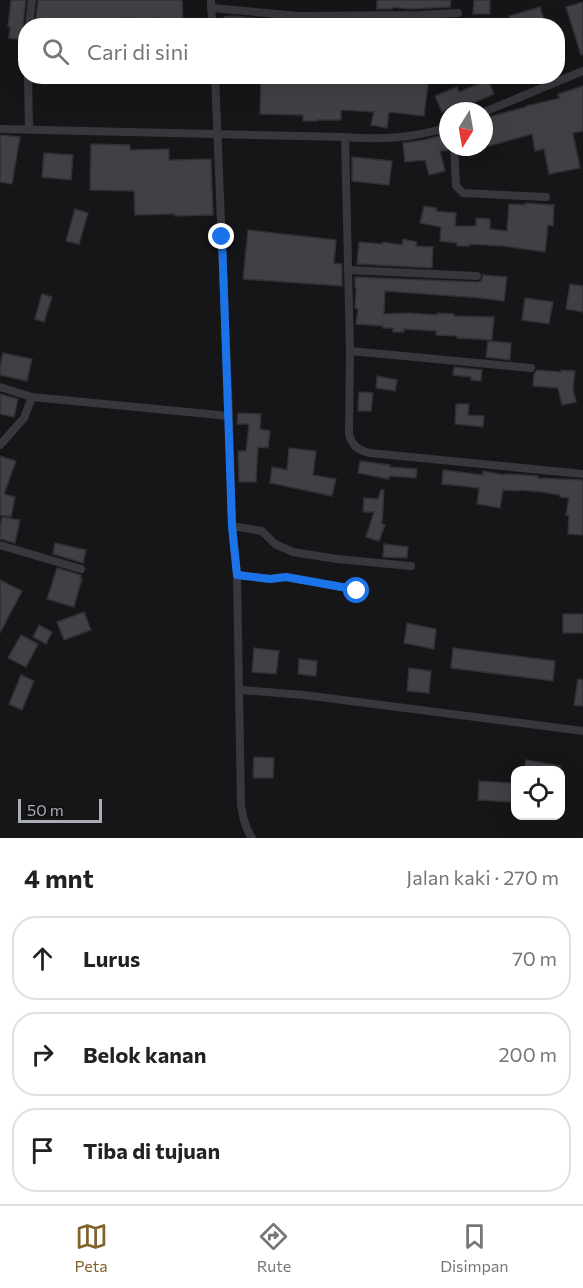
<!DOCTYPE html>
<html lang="id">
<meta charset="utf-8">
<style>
body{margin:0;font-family:Commissioner,sans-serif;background:#f2f2f2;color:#222}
.controls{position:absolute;right:18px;bottom:18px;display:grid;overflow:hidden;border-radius:12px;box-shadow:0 6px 24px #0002}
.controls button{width:54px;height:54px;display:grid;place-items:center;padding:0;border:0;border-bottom:2px solid #e0e0e0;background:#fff;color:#222;font:30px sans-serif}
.compass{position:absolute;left:439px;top:102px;width:54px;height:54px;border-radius:50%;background:#fff;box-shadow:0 6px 24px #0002;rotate:191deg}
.scale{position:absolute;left:18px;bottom:15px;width:84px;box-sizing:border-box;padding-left:6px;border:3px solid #a8adb8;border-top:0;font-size:16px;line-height:21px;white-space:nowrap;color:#a8adb8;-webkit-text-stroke:4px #111113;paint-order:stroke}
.stop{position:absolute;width:18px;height:18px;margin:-14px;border:4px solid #1a73e8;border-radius:50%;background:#fff}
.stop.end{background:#1a73e8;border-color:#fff;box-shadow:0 2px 6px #0008}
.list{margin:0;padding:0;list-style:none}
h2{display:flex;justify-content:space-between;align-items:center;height:78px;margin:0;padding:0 24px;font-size:26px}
h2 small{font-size:20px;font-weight:400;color:#767676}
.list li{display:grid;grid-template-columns:39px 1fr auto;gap:18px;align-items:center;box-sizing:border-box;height:84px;margin:0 12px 12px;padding:0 12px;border:2px solid #e0e0e0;border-radius:24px}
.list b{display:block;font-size:22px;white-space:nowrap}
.list em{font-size:20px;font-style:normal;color:#767676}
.icon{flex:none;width:33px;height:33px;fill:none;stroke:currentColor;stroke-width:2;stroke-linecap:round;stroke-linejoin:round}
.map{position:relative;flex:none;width:583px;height:838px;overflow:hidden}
.search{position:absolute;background:#fff;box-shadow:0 6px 24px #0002;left:18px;right:18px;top:18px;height:66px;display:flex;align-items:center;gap:15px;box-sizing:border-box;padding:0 21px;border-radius:24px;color:#767676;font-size:22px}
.sheet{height:366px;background:#fff}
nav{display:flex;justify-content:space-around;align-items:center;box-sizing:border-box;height:84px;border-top:2px solid #e0e0e0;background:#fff;font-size:16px;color:#767676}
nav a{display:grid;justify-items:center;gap:3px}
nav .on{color:#80622a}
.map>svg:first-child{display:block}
.building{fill:#404145;stroke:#303034;stroke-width:1.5}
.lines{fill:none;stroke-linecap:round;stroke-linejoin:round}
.minor{stroke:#37383d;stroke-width:8}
.route{stroke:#1a73e8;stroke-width:8}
</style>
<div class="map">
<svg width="583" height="838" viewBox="0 0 583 838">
<rect width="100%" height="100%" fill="#161618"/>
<g class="building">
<polygon points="11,0 26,0 23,25 25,31 24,40 9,38 10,27 8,27"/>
<polygon points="38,0 182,0 183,26 157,26 157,18 133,20 133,18 105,19 105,26 35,26"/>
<polygon points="377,0 451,0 450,7 409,9 392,7 392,9 377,9"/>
<polygon points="474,0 490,0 490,14 473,14"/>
<polygon points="583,2 583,54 581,55 566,7"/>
<polygon points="540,7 546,26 512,26 509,16"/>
<polygon points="234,16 281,21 281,26 224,26 224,17"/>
<polygon points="261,76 316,76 316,81 347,82 347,77 384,79 428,84 424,116 389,112 387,128 371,125 374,112 341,110 341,120 317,120 317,121 303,121 303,115 260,114"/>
<polygon points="488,80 494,94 468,105 467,102 442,112 435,96 457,87 459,92"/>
<polygon points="583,86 583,131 573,133 580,168 549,174 544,149 535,151 532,134 489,146 484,129 484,118 526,107 526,106 560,98 558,94"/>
<polygon points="448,134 448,150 440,151 445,171 429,175 425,160 405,162 403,143 424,140"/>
<polygon points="0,135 20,137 12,184 0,182"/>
<polygon points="91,144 130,145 130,150 169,149 169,160 211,159 213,215 175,216 175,214 135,215 134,191 90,190"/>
<polygon points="44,153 73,155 71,180 42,177"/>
<polygon points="352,157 392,161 389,185 352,181"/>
<polygon points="525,203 554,205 553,226 548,225 545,252 503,246 470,244 470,246 457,246 457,243 440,241 441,227 420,223 424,206 437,208 436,211 456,213 455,226 476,226 476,218 490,219 490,229 507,231 509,204 525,205"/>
<polygon points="75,209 88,213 79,244 66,241"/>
<polygon points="248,230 336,240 334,263 342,264 342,286 243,279"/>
<polygon points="403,239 417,242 416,246 433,247 432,268 357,264 359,242 382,244 383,242 402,245"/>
<polygon points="483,275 507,277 504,301 480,298 385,291 384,314 408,313 437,315 437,313 454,314 454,316 494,317 492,340 457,338 457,336 436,335 436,331 404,329 404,332 393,332 393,328 383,328 383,326 356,324 358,309 355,308 356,288 355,287 355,277 477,282 481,281"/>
<polygon points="570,284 583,286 583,312 566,309"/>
<polygon points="42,294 52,297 44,322 35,319"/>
<polygon points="525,298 553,302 549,324 522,320"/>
<polygon points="488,341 511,343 510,360 486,357"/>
<polygon points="3,353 32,359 27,381 0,375 0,366"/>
<polygon points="454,367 482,370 481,381 471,380 471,377 453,375"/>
<polygon points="537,370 561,372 561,370 575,371 573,389 576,402 562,405 558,388 533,386 534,374"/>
<polygon points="377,376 397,380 395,391 376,388"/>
<polygon points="359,392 373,393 371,411 358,411"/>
<polygon points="0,394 18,399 14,417 0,414"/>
<polygon points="456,404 469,404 468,415 484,416 483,427 455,424"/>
<polygon points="238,413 261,414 260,429 270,431 268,448 258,447 256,482 239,482 238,451 246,451 249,424 237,424"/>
<polygon points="289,448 316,451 313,475 336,479 332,496 270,483 272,467 287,470"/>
<polygon points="0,456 16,461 4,494 15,497 11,517 0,515"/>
<polygon points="360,461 390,465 390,467 417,469 416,478 389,476 389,479 358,473"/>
<polygon points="443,470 483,475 483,471 505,475 505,474 526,475 538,476 538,478 583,480 583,535 568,534 569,515 566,515 569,498 560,497 560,495 542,492 519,490 519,491 503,490 500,508 477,504 479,488 442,484"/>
<polygon points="381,490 384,490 382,524 385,525 379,541 366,537 374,512 363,512 364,498 378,499"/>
<polygon points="2,517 20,520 15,543 0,539 0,527"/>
<polygon points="55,543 86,550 83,563 53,554"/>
<polygon points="384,544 408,547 407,558 383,557"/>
<polygon points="57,568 81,575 80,578 82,578 74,607 47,599"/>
<polygon points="0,580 22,591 0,633"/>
<polygon points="84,612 91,630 64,640 57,622"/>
<rect x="563" y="614" width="20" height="19"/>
<polygon points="407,623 436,629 434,649 404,643"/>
<polygon points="39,625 52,632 46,644 33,637"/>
<polygon points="21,635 38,644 26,667 8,658"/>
<polygon points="254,648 279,651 276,674 252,672"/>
<polygon points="453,648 555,661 553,681 451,668"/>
<polygon points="299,659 317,661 316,676 298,674"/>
<polygon points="409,668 431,671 429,693 407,691"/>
<polygon points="21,675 34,681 22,710 9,704"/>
<polygon points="578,679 583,680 583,706 574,705"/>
<polygon points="254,757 274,758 273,778 253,778"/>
<polygon points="526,760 560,766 560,771 524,771"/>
<polygon points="479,781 512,783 511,802 478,800"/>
</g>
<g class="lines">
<g class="minor">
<polyline points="211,0 212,26"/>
<polyline points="211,8 299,16 419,15 458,13"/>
<polyline points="29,26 32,0"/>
<polyline points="28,76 29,129"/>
<path d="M215 76 229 416 232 526 237 575 241 805C243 817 245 828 252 838"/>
<polyline points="484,112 583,71"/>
<path d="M0 129 345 137C382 140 413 138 448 127"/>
<path d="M345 137 350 351 349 434C352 446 358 450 370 453L583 474"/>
<polyline points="454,147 456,186 463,193 546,197"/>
<polyline points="348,270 477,276"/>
<polyline points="350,351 531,368"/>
<polyline points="0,387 32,397 24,418 0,445"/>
<polyline points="32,397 229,416"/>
<polyline points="232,526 262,531 275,544 293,552 337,559 411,566"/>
<polyline points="0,545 81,569"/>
<polyline points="237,575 270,579 286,577 353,589 357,591 359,597"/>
<polyline points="240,690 304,695 583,731"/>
</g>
</g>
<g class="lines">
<polyline class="route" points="222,237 232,526 237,575 270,579 286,577 353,589 357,591"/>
</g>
</svg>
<div class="controls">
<button><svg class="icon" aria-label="locate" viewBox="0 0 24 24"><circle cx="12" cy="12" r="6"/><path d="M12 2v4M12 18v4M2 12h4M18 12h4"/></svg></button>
</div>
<svg class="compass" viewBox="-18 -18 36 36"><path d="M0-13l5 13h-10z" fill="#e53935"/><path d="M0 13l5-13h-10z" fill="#767676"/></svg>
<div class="scale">50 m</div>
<div class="stop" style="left:357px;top:591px"></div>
<div class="stop end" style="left:222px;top:237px"></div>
<div class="search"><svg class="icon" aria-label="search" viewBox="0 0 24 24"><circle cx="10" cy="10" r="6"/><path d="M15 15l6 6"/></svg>Cari di sini</div>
</div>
<section class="sheet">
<h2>4 mnt<small>Jalan kaki · 270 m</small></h2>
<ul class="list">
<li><svg class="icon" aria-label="ahead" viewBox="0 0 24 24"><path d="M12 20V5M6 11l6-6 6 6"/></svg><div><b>Lurus</b></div><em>70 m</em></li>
<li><svg class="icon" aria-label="right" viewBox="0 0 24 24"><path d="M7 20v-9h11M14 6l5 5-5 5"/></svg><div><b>Belok kanan</b></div><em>200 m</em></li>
<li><svg class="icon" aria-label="arrive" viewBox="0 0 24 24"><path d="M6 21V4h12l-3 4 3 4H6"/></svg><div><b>Tiba di tujuan</b></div></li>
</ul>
</section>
<nav>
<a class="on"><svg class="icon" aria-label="map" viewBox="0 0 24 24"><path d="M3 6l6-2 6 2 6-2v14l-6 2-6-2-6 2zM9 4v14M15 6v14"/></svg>Peta</a>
<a><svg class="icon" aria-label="directions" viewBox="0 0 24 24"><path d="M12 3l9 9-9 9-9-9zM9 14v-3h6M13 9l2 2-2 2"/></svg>Rute</a>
<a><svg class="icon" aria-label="saved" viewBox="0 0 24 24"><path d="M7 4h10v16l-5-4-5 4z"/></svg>Disimpan</a>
</nav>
